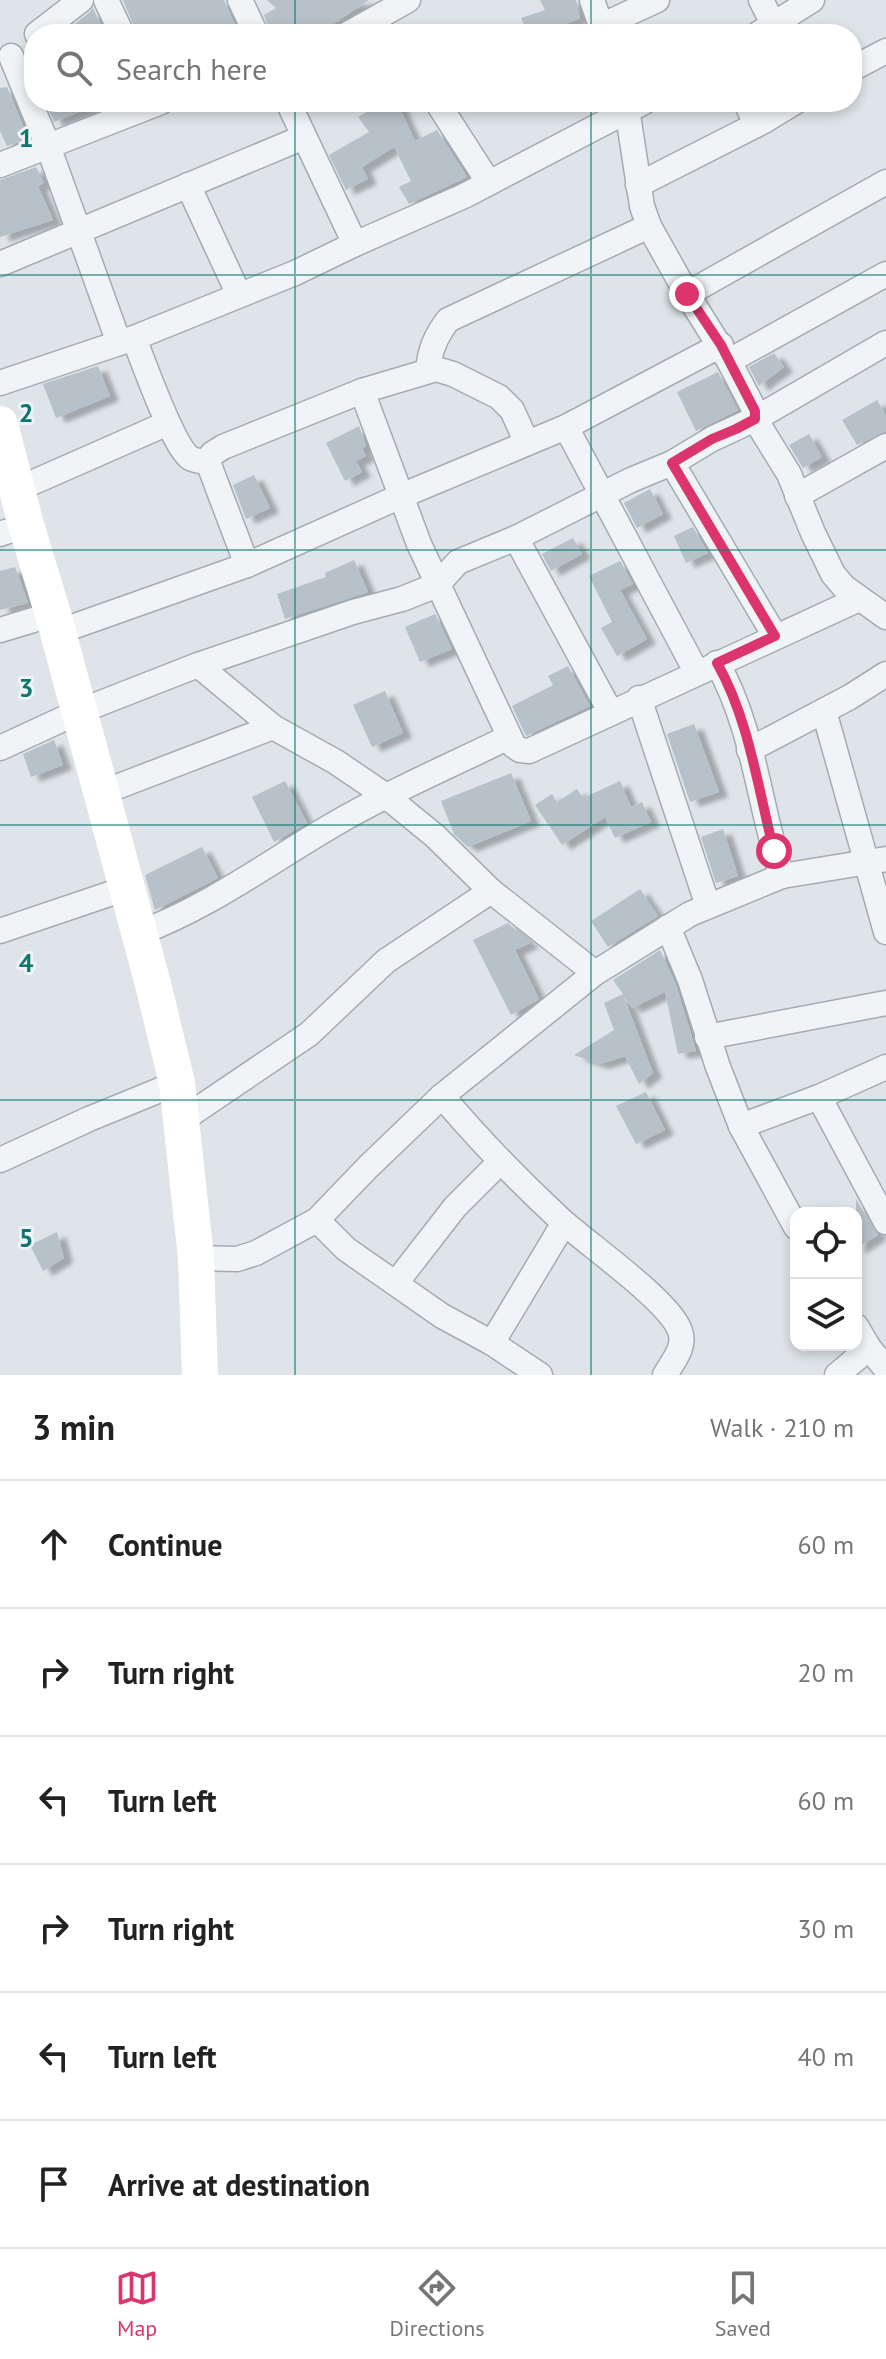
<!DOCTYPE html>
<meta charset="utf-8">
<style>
body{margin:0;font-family:"PT Sans",sans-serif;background:#f6f6f6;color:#222}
.controls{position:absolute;right:24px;bottom:24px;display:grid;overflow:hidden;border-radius:16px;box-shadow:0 4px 12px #0003}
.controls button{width:72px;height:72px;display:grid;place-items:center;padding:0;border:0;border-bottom:2px solid #e0e0e0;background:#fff;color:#222;font:40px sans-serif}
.stop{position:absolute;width:24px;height:24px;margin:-18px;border:6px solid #dc356d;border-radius:50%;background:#fff}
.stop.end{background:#dc356d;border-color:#fff;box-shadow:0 2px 8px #0008}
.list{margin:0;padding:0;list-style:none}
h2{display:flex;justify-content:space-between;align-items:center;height:104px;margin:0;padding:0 32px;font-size:34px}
h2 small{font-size:26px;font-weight:400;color:#767676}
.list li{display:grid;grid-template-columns:52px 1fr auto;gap:24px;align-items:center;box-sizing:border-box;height:128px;padding:0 32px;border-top:2px solid #e0e0e0}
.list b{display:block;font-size:30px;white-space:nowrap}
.list em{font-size:26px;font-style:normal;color:#767676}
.icon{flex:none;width:44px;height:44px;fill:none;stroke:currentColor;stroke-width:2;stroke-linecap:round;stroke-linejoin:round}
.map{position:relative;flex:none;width:886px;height:1375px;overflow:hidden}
.search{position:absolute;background:#fff;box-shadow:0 4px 12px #0003;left:24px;right:24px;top:24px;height:88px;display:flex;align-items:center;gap:20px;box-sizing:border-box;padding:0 28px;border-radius:32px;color:#767676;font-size:30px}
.sheet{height:872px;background:#fff}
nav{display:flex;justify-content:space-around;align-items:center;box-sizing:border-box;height:112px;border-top:2px solid #e0e0e0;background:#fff;font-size:22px;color:#767676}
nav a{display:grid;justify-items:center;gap:4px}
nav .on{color:#dc356d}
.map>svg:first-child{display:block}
.building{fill:#b7c1c9;filter:url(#shadow)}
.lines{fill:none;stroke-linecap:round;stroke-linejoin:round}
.street-casing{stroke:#a3acb4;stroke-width:27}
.street{stroke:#f1f4f7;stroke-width:24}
.secondary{stroke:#fff;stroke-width:36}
.route{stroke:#dc356d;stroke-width:10}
.grid{fill:none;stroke:#0f766e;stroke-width:2;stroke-opacity:0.55}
.grid-label{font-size:26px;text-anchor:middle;font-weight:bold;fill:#0f766e;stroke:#edf3f6;stroke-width:6;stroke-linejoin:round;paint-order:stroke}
</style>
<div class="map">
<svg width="886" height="1375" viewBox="0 0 886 1375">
<defs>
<filter id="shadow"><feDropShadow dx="9" dy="5" stdDeviation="2" flood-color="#0004"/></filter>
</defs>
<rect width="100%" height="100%" fill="#dee4e9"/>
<g class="building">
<polygon points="123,0 224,0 239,34 137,34"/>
<polygon points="267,0 369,0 330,26 296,34 271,34 264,15 276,8"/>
<polygon points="540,0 576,0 580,18 542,34 528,34 521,18 545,10"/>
<polygon points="93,8 105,34 62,34 90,12"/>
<polygon points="7,87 28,138 7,146 0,131 0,88"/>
<polygon points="46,102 101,102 101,103 54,122"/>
<polygon points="385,102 397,102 415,141 437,130 467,177 409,204 399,187 411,181 394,147 362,167 368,179 346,190 329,155 369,132 358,117"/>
<polygon points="36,167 44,183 38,186 53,220 0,237 0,180"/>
<polygon points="774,353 784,367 759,386 749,367"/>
<polygon points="98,366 110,396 56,418 43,384"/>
<polygon points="718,372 738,410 696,431 677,392"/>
<polygon points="877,400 886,416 886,431 857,445 842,420"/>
<polygon points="359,426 366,446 362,448 366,456 356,461 362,472 345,481 326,443"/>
<polygon points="809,434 822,457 803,468 789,445"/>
<polygon points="254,475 270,508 246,519 233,485"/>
<polygon points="650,489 663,514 637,528 624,503"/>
<polygon points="693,527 708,553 686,563 674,536"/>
<polygon points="573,538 582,554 551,571 542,554"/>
<polygon points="354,560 368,592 285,619 277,594 326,577 325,573"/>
<polygon points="620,561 633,584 620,590 647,639 617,656 601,628 612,622 589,576"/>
<polygon points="15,567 28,603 0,610 0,571"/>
<polygon points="435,614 452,649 420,662 405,627"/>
<polygon points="568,666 590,706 526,736 512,706 553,685 548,676"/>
<polygon points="385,691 403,733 372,747 353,705"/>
<polygon points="694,724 719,792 690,802 667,734"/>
<polygon points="54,740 63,765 31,777 23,754"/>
<polygon points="511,773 531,821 468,847 454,834 441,801"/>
<polygon points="285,781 307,823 274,842 252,797"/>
<polygon points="620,781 631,807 642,802 651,822 615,838 605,817 562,845 535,805 552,794 557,802 577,789 583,798"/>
<polygon points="723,829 738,876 716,883 701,837"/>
<polygon points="202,847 218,878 155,910 145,875"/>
<polygon points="640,889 658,916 608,947 591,921"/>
<polygon points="508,923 530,943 515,950 539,999 511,1015 473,940"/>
<polygon points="660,950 676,985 696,1051 678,1054 665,992 632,1008 624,997 653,1073 639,1084 625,1056 600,1064 574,1055 614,1030 604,1003 623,994 613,980"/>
<polygon points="646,1092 665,1130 636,1144 616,1106"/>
<polygon points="856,1199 878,1235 856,1249"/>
<polygon points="57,1232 64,1258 43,1271 30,1245"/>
</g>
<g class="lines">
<g class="street-casing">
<g id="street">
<polyline points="106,0 122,34"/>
<polyline points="240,0 256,34"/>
<polyline points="592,0 604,34"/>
<polyline points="761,0 773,24"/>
<polyline points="601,26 657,0"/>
<polyline points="37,34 81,0"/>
<polyline points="348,34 408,0"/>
<polyline points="758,34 812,0"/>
<polyline points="11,56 48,146 119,343"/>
<polyline points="852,69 886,51"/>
<polyline points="288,102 355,244"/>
<polyline points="437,102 489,183"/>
<polyline points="626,102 642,206 649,226 687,294 729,361 755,411 755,419 789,474 813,533 833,574 844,587 886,617"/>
<polyline points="746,102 756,125"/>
<polyline points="0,165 161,102"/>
<polyline points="188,185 239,295"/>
<polyline points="638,185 764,121 795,102"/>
<polyline points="0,264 304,137"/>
<polyline points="687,294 886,182"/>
<path d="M134 338C143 361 173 446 190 458 195 461 201 461 208 462"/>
<polyline points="729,361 886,274"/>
<path d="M428 370C430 349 436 336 448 320L649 226"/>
<polyline points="0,383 134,338 295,273 355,244 464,196 644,102"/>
<polyline points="362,391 419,544 514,746 520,750 529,751 859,599"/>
<polyline points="566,427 697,673"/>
<polyline points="672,463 775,636"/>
<polyline points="18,489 168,423"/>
<polyline points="797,496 886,446"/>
<polyline points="0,534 26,525"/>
<polyline points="516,538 611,713"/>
<polyline points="247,565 208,462 212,454 223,447 362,391 436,369 453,374 499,397 512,410 527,443"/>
<polyline points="0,630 53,614"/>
<polyline points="58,632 247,565 401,496 566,427 721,345"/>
<path d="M717 663C754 728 759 806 782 876"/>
<polyline points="639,698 708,906"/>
<polyline points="824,711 886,932"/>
<polyline points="0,748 78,712 198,665 353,612 402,599 437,585 458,562 516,538 631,480 672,463 712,439 755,419 886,343"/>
<polyline points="749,750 850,697 886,674"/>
<polyline points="101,793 273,727"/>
<polyline points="668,927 690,980 718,1067 741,1126 796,1227"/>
<polyline points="0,931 127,888"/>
<path d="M139 933C210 907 272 860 338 822 393 790 452 765 509 737"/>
<polyline points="595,973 690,914 782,876 886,859"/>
<polyline points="707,1037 886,1003"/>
<path d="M442 1096C479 1140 518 1180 560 1219 587 1244 670 1301 680 1331 686 1347 673 1361 665 1375"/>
<polyline points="819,1097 886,1222"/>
<polyline points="182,1120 309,1034 386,961 491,891"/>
<polyline points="741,1126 819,1097 886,1067"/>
<polyline points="0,1160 89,1119 177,1083"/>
<polyline points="317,1220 346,1249 442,1316 492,1343 540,1375"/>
<polyline points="196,1258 237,1259 256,1253 317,1220 368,1167 442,1096 595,973 491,891 435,836 386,796 336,762 273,727 198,665"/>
<polyline points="396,1283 455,1207 500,1162"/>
<polyline points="856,1326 869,1348 886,1369"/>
<polyline points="492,1343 564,1223"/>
<polyline points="837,1375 869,1348"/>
</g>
</g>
<use href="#street" class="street"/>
<polyline class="secondary" points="0,424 26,525 53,614 153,984 177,1083 196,1258 200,1375"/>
</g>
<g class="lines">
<path class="route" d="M687 294 721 345 755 411V419L736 429 712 439 672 463 775 636 717 663C749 719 758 789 774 851"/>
</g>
<path class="grid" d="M295 0V34M591 0V34M295 102V1375M591 102V1375M0 275H886M0 550H886M0 825H886M0 1100H886"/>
<g class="grid-label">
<text x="26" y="147">1</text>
<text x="26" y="422">2</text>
<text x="26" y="697">3</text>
<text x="26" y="972">4</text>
<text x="26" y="1247">5</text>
</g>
</svg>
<div class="controls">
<button><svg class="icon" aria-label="locate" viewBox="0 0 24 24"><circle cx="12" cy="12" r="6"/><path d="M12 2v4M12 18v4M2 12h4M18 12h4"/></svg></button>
<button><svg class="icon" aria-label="layers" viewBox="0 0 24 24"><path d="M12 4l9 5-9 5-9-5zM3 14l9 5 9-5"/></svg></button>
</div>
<div class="stop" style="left:774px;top:851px"></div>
<div class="stop end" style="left:687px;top:294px"></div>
<div class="search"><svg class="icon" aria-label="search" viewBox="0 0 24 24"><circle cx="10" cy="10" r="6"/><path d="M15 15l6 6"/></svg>Search here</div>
</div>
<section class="sheet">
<h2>3 min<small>Walk · 210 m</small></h2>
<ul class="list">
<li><svg class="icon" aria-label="ahead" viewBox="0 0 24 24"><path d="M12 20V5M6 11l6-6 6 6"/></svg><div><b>Continue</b></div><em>60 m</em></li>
<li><svg class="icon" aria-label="right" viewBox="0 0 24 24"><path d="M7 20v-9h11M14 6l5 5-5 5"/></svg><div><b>Turn right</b></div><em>20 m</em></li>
<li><svg class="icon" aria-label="left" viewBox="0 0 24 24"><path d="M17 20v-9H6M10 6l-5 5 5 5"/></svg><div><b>Turn left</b></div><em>60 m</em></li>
<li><svg class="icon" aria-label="right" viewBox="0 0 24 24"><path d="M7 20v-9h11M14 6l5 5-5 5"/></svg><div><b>Turn right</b></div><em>30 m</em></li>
<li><svg class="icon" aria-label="left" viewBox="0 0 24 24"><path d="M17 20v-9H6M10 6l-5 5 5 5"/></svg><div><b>Turn left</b></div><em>40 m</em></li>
<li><svg class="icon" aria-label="arrive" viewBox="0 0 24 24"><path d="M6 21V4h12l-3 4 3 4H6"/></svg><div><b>Arrive at destination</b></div></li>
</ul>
</section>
<nav>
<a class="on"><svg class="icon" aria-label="map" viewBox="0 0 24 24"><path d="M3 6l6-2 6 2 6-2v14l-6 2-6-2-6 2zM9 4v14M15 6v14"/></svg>Map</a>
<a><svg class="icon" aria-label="directions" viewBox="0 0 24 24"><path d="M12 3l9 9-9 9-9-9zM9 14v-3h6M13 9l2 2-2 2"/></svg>Directions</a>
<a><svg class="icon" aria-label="saved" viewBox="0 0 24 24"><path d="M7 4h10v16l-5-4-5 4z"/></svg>Saved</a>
</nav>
